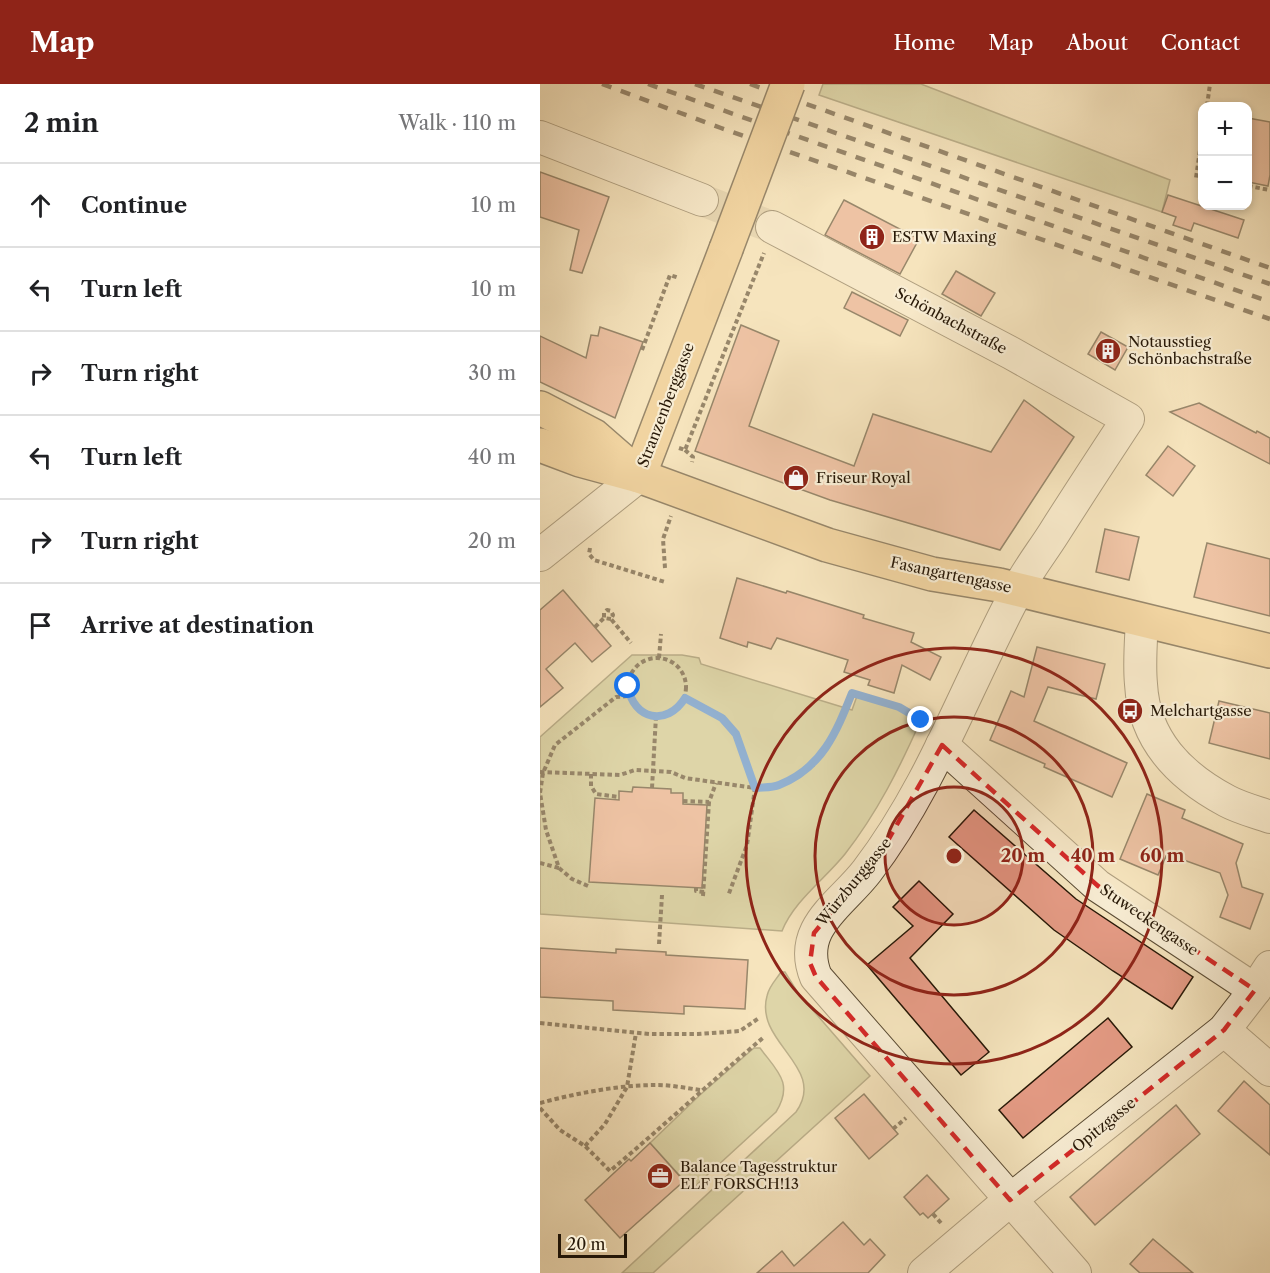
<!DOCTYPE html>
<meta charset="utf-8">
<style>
body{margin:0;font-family:"Libre Caslon Text",serif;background:#f2f2f2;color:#202124}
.controls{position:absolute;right:18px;top:18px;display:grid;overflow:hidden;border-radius:12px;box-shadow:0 3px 9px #0003}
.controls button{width:54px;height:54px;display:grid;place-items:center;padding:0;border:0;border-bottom:2px solid #e0e0e0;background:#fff;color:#202124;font:30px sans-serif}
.scale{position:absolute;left:18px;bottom:15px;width:69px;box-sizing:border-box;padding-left:6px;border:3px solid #271807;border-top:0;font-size:16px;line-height:21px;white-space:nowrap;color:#271807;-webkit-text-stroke:4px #f8edd4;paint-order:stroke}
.stop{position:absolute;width:18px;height:18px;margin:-14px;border:4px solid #1a73e8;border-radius:50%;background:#fff}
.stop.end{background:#1a73e8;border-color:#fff;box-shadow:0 2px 6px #0008}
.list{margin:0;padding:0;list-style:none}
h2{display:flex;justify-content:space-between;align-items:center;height:78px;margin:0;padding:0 24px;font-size:26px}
h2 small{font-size:20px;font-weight:400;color:#757577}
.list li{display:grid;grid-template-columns:39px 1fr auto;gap:18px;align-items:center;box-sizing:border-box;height:84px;padding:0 24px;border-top:2px solid #e0e0e0}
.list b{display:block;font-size:22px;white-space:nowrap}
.list em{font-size:20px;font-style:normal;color:#757577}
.icon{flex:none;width:33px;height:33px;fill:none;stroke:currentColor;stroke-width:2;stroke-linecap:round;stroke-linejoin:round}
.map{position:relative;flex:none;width:730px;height:1189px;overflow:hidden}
header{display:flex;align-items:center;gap:36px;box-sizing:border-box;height:84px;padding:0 30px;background:#8f2418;color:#fff}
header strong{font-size:28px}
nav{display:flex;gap:33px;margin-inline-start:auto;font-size:21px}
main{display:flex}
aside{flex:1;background:#fff}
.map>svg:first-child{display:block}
.green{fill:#c0c38e;stroke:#746e4a;stroke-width:1.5}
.building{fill:#e59b85;stroke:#271807;stroke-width:1.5}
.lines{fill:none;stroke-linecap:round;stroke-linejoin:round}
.minor-tunnel{stroke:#d6c5a2;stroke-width:32;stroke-dasharray:32 16;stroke-linecap:butt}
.minor-casing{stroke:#5a4b34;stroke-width:34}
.major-casing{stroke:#271807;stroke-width:36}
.path{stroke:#271807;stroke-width:4;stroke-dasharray:4.5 3;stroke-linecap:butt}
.minor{stroke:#f8edd4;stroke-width:32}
.major{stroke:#eac27e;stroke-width:33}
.rail{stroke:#271807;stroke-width:4.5;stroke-dasharray:10 10;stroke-linecap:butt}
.major-bridge-casing{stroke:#271807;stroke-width:36;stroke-linecap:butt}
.major-bridge{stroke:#eac27e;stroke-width:33}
.route{stroke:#1a73e8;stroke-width:8}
.marked{fill:none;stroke:#d62828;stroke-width:4.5;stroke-dasharray:12 8;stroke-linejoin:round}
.ring{fill:none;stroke:#8f2418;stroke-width:3}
.labels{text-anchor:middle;stroke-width:4.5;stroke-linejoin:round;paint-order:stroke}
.poi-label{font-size:15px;fill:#271807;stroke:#f8edd4;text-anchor:start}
.street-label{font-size:15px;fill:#271807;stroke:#f8edd4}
.centre{fill:#8f2418;stroke:#f8edd4;stroke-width:3}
.ring-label{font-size:18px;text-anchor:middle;font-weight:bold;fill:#8f2418;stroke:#f8edd4;stroke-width:4.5;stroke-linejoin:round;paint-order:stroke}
</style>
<header>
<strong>Map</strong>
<nav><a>Home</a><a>Map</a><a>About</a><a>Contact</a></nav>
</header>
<main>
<aside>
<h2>2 min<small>Walk · 110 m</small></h2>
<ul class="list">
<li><svg class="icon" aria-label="ahead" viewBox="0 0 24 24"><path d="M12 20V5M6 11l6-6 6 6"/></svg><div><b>Continue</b></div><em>10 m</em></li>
<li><svg class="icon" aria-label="left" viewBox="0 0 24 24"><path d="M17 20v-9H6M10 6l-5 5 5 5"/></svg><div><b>Turn left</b></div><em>10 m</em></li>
<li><svg class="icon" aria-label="right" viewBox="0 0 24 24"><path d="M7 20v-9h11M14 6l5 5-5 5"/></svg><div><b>Turn right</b></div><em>30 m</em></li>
<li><svg class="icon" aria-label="left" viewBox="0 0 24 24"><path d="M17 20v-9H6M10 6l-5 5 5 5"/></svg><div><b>Turn left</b></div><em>40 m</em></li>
<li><svg class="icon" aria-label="right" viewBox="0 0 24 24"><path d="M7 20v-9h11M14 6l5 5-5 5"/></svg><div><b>Turn right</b></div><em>20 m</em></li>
<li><svg class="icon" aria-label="arrive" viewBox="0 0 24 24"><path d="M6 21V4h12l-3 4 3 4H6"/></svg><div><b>Arrive at destination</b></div></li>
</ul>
</aside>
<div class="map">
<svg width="730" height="1189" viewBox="0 0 730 1189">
<rect width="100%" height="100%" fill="#f5e4bd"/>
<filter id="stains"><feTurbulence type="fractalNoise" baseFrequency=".00333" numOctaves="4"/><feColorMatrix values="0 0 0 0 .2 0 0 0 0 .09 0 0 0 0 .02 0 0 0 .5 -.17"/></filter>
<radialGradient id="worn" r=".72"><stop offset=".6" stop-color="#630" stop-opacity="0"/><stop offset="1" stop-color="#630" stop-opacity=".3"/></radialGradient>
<g class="green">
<polygon points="283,0 381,0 630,96 622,128 279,11"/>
<path d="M92 571H142L159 574 161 580 312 626 317 612 358 625 380 638C359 685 337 729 305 770 285 795 254 817 242 847L0 830V653Z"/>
<path d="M241 888H245L258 909 330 992 113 1189H82L256 1028C288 983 214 959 227 912 229 902 236 896 241 888Z"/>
<path d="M214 964H220C237 987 254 999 236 1028L152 1105 110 1059 161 1010Z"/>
</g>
<g class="building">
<polygon points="708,34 730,38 730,91 728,102 708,98"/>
<polygon points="0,88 69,113 42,189 30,186 39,146 0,133"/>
<polygon points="628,111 704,136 698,154 654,139 651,147 633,141 636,133 622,128"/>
<polygon points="304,116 379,155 360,190 285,151"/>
<polygon points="416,187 455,209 441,232 402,210"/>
<polygon points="312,208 368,236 360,252 304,224"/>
<polygon points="201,241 239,257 209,342 314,382 333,330 451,368 484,316 534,353 460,466 290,416 155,367"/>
<polygon points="60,243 103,258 75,334 0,298 0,252 46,274 51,251 58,252"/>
<polygon points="561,248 588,263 575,286 548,270"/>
<polygon points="659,319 716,349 717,347 730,354 730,380 630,328"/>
<polygon points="628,362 655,382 633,412 606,391"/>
<polygon points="565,445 599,453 589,496 556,488"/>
<polygon points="667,459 730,475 730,532 654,513"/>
<polygon points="197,494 246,509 247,507 324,531 323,534 374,549 371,558 401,573 390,596 362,581 354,609 328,601 330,596 304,588 308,576 237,554 231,565 208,558 207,563 180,554"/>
<polygon points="23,506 71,562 52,578 35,559 6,585 23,604 0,623 0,526"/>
<polygon points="497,563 565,580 556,615 508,603 494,637 587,679 572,713 504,683 505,680 450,656 471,607 484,613"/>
<polygon points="679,617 730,629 730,675 669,659"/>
<polygon points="93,703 131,705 131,709 143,709 143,720 167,721 162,804 49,798 55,714 79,716 79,707 92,708"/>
<polygon points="607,710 645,726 642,734 703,760 696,779 702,803 723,810 710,845 680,833 688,811 680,789 627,770 618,791 580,775"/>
<polygon points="434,726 536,815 653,893 632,925 573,887 514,846 409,753"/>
<polygon points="379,797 413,830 370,874 449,968 421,991 327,881 373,842 353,823"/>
<polygon points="0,864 76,869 76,865 126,868 126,871 208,876 205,925 144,922 144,930 73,926 73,917 0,913"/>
<polygon points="568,934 592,963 483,1054 459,1026"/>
<polygon points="704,997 730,1021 730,1071 678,1027"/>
<polygon points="324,1010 358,1050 329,1075 295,1034"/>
<polygon points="636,1021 660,1050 555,1141 530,1113"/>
<polygon points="110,1059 144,1097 80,1154 45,1116 89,1075 91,1077"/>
<polygon points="387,1091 409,1115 388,1134 383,1129 380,1131 364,1113"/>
<polygon points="303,1138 324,1161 330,1155 345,1171 328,1189 217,1189 242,1167 254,1182"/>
<polygon points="613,1155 653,1189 600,1189 590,1180"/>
</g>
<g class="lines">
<polyline class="minor-tunnel" points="162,116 232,143"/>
<g class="minor-casing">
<g id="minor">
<polyline points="0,53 162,116"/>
<path d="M232 143 471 269 588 335C563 373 538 411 514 449 502 468 487 487 477 507 427 600 392 702 327 787 301 821 256 844 276 893L535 1189"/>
<polyline points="0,471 99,392"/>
<path d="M602 536C601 557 599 579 601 600 604 656 640 692 687 717 700 724 716 728 730 733"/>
<polyline points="402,661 558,802 715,906"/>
<polyline points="684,946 730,986"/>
<polyline points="384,1189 470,1116 684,946 715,906 730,883"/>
</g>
</g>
<g class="major-casing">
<g id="major">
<polyline points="0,324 54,352 93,386"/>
<polyline points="0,361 40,376 99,392 287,461 392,490 459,501 730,567"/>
<polyline points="99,392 186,165"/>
</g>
</g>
<g class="path">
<polyline points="667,22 670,0"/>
<polyline points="662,52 656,94 662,95"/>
<polyline points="708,102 730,106"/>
<polyline points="102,266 130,191 139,194"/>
<polyline points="139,364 145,366 224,169"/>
<polyline points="145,366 153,373 152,378"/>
<polyline points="50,464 49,470 54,476 125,498"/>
<polyline points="125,484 123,455 131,432"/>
<polyline points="71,535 64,534 64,529 67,526 71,527 73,531 71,535 91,559"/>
<polyline points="55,543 64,534"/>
<circle cx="117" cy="603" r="29"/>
<polyline points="119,574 121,550"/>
<polyline points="145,614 181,634 196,650 215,704 207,761 188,812"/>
<polyline points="0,688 80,691 95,686 131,688 145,694 215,704 237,702 273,681 295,649 312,609 359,623 384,638"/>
<polyline points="51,690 51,702 56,710 79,713"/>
<polyline points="112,704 116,632"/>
<polyline points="143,717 169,718 176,699"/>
<polyline points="0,779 19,784"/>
<polyline points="48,802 32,795 19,784 6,746 0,709 3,689 15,661 76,613 89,612"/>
<polyline points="156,803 156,807 164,808"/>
<polyline points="163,812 169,718"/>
<polyline points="119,860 122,811"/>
<polyline points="0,939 109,950 158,950 200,947 219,934"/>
<path d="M0 1019C38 1009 78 1001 117 1001 131 1001 146 1004 160 1006"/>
<path d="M0 1024 20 1046 45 1062 70 1087C122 1043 172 997 224 953"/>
<polyline points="353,1045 366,1034"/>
<polyline points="45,1062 65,1040 87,1003 96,949"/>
<polyline points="393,1130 401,1139"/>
</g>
<use href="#minor" class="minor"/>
<use href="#major" class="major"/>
<g class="rail">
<polyline points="62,0 181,44 730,235"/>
<polyline points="108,0 730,218"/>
<polyline points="155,0 730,200"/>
<polyline points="210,0 730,184"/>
</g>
<g class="major-bridge-casing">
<polyline id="major-bridge" points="186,165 248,0"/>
</g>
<use href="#major-bridge" class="major-bridge"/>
</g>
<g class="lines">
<path class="route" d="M88 602C93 636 127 643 145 614L182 634 196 650 215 704C222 703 232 704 239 701 282 684 296 649 312 609L359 623 381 636"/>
</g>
<path d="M0 0H730V1189H0ZM402 661 558 802 715 906 684 946 470 1116 276 893 270 879 274 849 342 767Z" fill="#f5e4bd" fill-opacity=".55" fill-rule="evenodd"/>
<path class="marked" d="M402 661 558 802 715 906 684 946 470 1116 276 893 270 879 274 849 342 767Z"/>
<circle cx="414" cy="772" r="69" fill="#8f2418" fill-opacity=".12"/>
<g class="ring">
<circle cx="414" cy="772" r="69"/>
<circle cx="414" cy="772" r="139"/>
<circle cx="414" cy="772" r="208"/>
</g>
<defs>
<g id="building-disc" transform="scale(1.35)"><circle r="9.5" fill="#8f2418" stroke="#f8edd4"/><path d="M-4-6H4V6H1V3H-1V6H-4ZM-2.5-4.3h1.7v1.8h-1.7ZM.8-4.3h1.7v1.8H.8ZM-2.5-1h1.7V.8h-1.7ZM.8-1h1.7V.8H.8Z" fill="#fff"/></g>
<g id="shop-disc" transform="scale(1.35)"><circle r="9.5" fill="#8f2418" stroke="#f8edd4"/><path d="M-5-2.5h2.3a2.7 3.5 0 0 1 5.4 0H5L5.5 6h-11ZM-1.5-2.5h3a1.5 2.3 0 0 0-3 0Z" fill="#fff"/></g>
<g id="bus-disc" transform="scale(1.35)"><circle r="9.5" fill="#8f2418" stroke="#f8edd4"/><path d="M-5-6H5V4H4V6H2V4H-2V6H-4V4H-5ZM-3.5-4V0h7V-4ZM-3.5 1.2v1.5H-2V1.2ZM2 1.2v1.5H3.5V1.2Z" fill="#fff"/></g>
<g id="office-disc" transform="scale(1.35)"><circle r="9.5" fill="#8f2418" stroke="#f8edd4"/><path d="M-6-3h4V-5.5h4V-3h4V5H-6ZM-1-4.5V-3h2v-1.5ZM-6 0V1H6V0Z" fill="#fff"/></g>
</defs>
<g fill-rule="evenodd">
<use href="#building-disc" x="332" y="153"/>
<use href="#building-disc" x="568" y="267"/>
<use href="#shop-disc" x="256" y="394"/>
<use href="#bus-disc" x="590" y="627"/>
<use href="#office-disc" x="120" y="1092"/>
</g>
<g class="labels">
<g class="poi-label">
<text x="352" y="158">ESTW Maxing</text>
<text x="588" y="263">Notausstieg<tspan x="588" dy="17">Schönbachstraße</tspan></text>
<text x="276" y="399">Friseur Royal</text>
<text x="610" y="632">Melchartgasse</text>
<text x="140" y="1088">Balance Tagesstruktur<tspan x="140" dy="17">ELF FORSCH!13</tspan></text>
</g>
<g class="street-label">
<text transform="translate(411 237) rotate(28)" y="5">Schönbachstraße</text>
<text transform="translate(126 321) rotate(-69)" y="5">Stranzenberggasse</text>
<text transform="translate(411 491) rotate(12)" y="5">Fasangartengasse</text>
<text transform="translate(314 798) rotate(-51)" y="5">Würzburggasse</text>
<text transform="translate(609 836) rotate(34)" y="5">Stuweckengasse</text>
<text transform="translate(564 1041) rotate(-39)" y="5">Opitzgasse</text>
</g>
</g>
<circle cx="414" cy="772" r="9" class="centre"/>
<g class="ring-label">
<text x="483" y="778">20 m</text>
<text x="553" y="778">40 m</text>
<text x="622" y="778">60 m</text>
</g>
<rect width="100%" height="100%" filter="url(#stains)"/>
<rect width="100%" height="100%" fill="url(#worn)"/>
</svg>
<div class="controls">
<button>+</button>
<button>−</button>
</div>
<div class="scale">20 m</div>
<div class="stop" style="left:88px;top:602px"></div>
<div class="stop end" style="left:381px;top:636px"></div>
</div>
</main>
